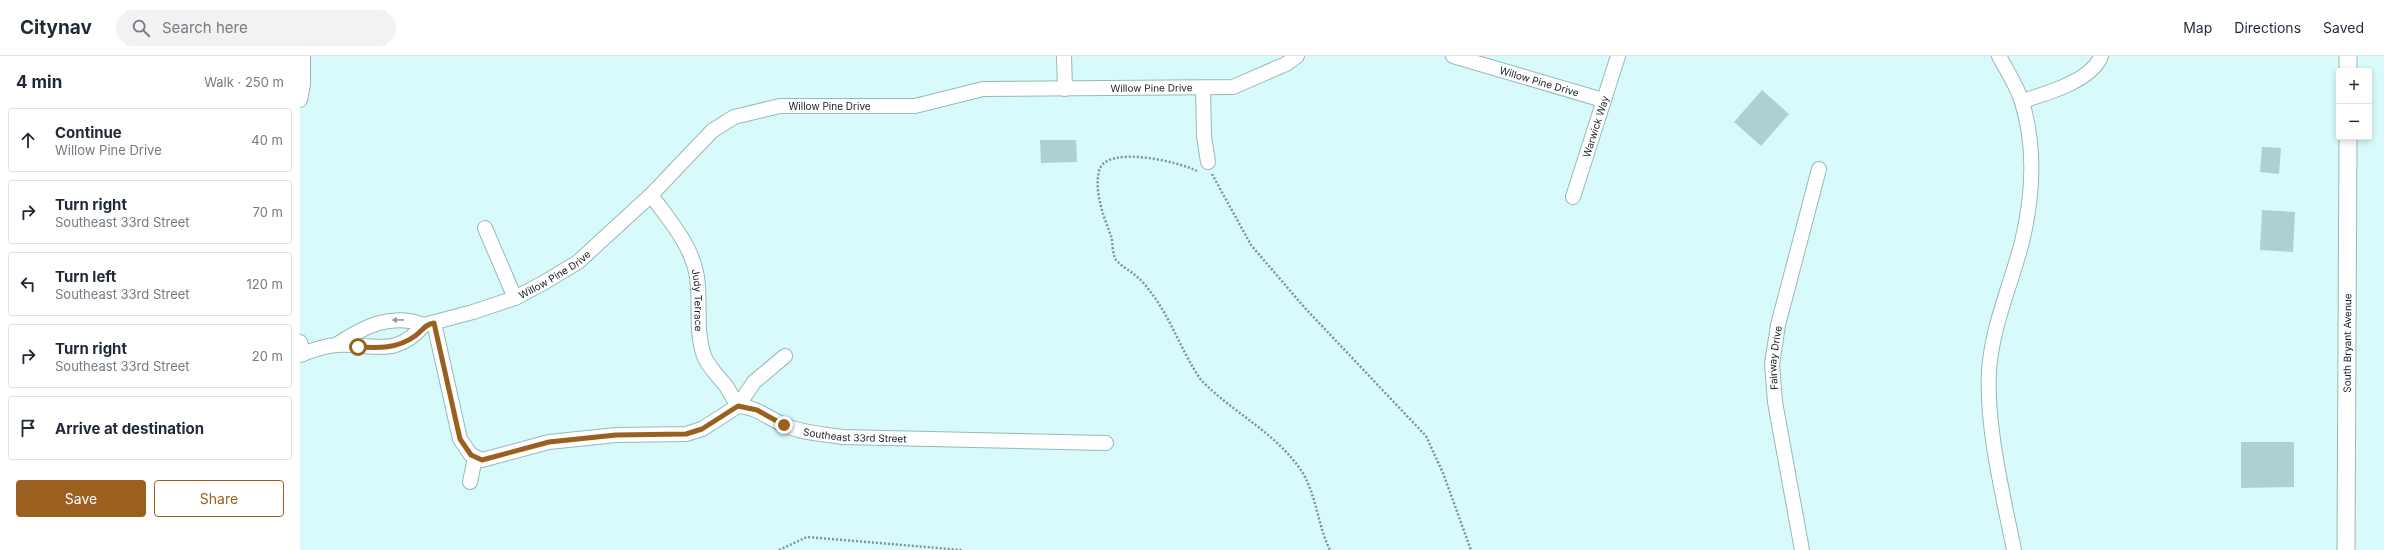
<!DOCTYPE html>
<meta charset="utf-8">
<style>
body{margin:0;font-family:Inter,sans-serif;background:#f2f2f3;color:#1f2937}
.controls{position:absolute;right:12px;top:12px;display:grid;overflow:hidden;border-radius:4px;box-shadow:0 2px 6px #0003}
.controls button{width:36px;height:36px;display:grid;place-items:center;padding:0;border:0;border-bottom:1px solid #e0e1e3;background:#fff;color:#1f2937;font:20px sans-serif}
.stop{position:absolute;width:12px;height:12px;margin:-9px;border:3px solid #9b6020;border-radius:50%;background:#fff}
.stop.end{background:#9b6020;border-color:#fff;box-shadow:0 1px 4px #0008}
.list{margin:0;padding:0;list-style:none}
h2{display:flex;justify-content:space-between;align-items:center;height:52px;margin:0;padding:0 16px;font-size:17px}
h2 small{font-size:13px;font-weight:400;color:#747a83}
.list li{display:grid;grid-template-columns:26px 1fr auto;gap:12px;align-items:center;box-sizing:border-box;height:64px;margin:0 8px 8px;padding:0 8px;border:1px solid #e0e1e3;border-radius:4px}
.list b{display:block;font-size:15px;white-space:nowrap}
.list p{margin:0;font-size:13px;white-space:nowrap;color:#747a83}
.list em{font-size:13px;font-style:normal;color:#747a83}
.actions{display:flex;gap:8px;padding:12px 16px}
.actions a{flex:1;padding:9px 0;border:1px solid #9b6020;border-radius:4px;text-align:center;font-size:14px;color:#9b6020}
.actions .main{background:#9b6020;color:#fff}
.icon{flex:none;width:22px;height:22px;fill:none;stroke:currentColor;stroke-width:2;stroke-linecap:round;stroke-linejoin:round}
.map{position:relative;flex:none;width:2084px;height:494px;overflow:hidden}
header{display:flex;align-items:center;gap:24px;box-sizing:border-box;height:56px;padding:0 20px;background:#fff;border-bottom:1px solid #e0e1e3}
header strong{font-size:19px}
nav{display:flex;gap:22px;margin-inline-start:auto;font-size:14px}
.search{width:280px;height:36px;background:#f2f2f3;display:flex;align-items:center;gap:10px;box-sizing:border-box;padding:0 14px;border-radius:22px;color:#747a83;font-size:15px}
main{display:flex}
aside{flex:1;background:#fff}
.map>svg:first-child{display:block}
.building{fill:#afd0d0}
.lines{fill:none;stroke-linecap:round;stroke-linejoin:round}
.minor-casing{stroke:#98b8b9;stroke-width:16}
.tertiary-casing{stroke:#98b8b9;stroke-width:19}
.path{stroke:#7c9595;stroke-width:2.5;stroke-dasharray:2 2;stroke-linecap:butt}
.minor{stroke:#fff;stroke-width:14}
.tertiary{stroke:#fff;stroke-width:17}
.oneway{fill:#949a9a}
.route{stroke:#9b6020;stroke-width:5}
.labels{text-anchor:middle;stroke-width:4;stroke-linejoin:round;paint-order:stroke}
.street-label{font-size:10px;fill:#121f1f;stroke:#fff}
</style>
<header>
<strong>Citynav</strong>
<div class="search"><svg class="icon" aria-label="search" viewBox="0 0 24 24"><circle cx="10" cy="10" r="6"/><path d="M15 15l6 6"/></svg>Search here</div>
<nav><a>Map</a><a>Directions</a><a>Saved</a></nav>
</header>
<main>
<aside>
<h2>4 min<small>Walk · 250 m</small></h2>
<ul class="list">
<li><svg class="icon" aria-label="ahead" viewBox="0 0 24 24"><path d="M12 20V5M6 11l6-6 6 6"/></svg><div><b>Continue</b><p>Willow Pine Drive</p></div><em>40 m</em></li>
<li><svg class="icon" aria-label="right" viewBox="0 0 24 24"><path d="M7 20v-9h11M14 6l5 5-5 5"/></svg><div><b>Turn right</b><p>Southeast 33rd Street</p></div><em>70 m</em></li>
<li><svg class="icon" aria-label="left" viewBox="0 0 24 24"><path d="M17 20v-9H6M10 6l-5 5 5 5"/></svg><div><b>Turn left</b><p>Southeast 33rd Street</p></div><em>120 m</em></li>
<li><svg class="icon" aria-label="right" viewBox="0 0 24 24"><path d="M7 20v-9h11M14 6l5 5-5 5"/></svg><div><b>Turn right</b><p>Southeast 33rd Street</p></div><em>20 m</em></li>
<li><svg class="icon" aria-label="arrive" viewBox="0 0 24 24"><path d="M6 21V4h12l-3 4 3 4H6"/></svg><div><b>Arrive at destination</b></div></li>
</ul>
<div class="actions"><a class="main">Save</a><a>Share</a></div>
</aside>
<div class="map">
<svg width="2084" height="494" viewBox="0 0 2084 494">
<rect width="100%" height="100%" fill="#d8fafa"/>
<g class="building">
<polygon points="1462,34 1489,58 1461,90 1434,66"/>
<polygon points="740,84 776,84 777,106 741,107"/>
<polygon points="1962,91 1981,92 1979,118 1960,116"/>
<polygon points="1962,154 1995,156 1993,196 1960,194"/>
<polygon points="1941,386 1994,386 1994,431 1941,432"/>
</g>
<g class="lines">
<g class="minor-casing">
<g id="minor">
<polyline points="764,0 765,33"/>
<path id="s1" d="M1153 0 1303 44"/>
<path d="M1699 0C1707 15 1717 30 1722 46 1736 92 1733 140 1722 186 1711 229 1692 270 1689 315 1686 371 1703 439 1714 494"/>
<polyline points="903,32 904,80 908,106"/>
<polyline points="0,44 3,28 3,0"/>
<path d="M1722 45C1745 38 1792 25 1801 0"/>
<path id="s2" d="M351 139C369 164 392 189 397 221 401 248 395 274 404 300 409 312 418 320 426 330 430 336 434 344 438 350L454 326 485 300"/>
<path id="s3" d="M1273 141 1318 0"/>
<polyline points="185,172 215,242"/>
<path id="s4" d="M134 267 160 383 171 399 182 404 249 386 316 379 386 378 402 373 438 350C457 351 468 362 484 369 502 377 523 378 542 381L806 387"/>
<path id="s5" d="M124 269 173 256 215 242 245 226 278 206 351 139 412 75 434 61 480 50H615L683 33 933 31 986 8 997 0"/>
<polyline points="0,286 3,298"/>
<path d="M0 299C10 295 25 290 36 289 73 287 95 303 124 269 91 256 63 271 36 289"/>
<polyline points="170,426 175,402"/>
<path id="s6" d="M1502 494 1475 346 1472 308 1478 269 1519 113"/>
</g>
</g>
<g class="tertiary-casing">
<g id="tertiary">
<polyline points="2048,0 2048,15"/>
<path id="s7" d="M2046 494 2048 81"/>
</g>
</g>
<g class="path">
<path d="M897 115C880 106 805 88 799 115 794 137 804 161 811 180 813 187 812 197 816 204 821 210 829 214 835 219 843 225 849 234 855 242 873 268 883 298 901 324 934 358 979 378 1004 419 1017 443 1018 470 1030 494"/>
<polyline points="912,118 951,189 1004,251 1126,380 1143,417 1171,494"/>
<polyline points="479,494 507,481 662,494"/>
</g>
<use href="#minor" class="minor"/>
<use href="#tertiary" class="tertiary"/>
</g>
<defs><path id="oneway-solid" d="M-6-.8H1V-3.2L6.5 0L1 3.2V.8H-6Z"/></defs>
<use class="oneway" href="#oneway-solid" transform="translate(98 264) rotate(179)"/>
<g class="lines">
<path class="route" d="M58 291C78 292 97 293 115 280 123 274 124 269 134 267L160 383 171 399 182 404 249 386 316 379 386 378 402 373 438 350 457 354 484 369"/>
</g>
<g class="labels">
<g class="street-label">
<text dy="4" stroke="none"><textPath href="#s1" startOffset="90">Willow Pine Drive</textPath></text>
<text dy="4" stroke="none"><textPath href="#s5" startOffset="802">Willow Pine Drive</textPath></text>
<text dy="4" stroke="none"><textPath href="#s5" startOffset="478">Willow Pine Drive</textPath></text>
<text dy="4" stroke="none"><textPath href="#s3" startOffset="74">Warwick Way</textPath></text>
<text dy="4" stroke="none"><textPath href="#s5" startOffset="141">Willow Pine Drive</textPath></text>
<text dy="4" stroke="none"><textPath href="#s2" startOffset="118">Judy Terrace</textPath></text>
<text dy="4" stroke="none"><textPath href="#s7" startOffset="207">South Bryant Avenue</textPath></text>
<text dy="4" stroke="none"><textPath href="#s6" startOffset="195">Fairway Drive</textPath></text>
<text dy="4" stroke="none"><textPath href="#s4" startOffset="539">Southeast 33rd Street</textPath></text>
</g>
</g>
</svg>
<div class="controls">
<button>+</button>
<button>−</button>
</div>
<div class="stop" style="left:58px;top:291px"></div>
<div class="stop end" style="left:484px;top:369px"></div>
</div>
</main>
